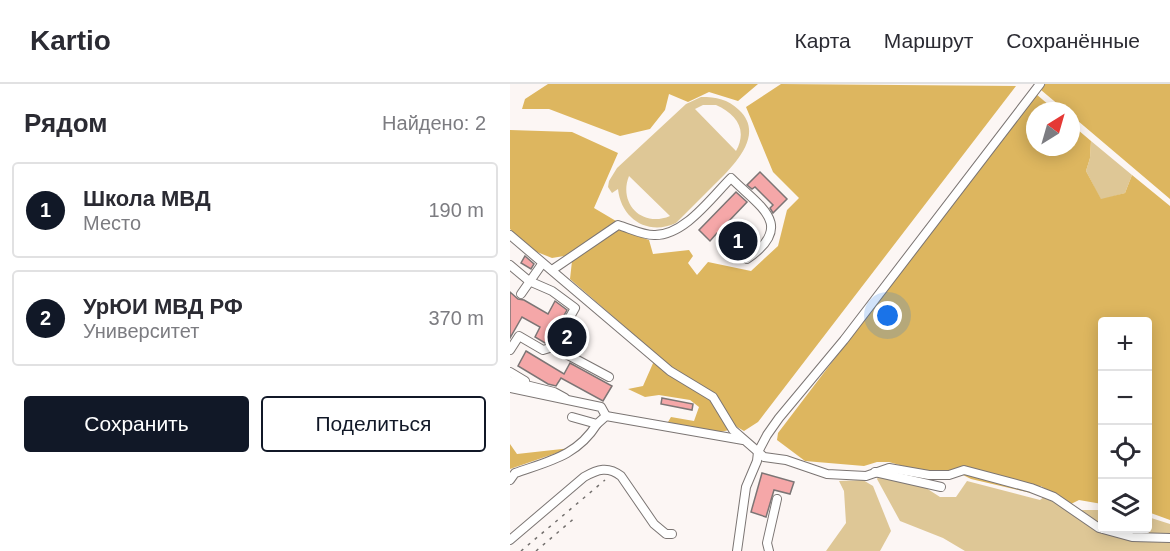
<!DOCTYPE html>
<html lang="ru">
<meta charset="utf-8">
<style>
body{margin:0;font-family:Helvetica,sans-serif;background:#f2f2f3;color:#2b2b33}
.controls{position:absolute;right:18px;bottom:18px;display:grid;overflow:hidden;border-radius:6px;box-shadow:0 3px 15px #0003}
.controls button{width:54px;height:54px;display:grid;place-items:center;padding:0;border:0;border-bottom:2px solid #e1e1e2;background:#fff;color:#2b2b33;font:30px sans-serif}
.compass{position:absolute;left:516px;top:18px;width:54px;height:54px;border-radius:50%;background:#fff;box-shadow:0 3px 15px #0003;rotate:37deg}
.you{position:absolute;left:378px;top:232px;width:21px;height:21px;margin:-15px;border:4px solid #fff;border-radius:50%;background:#1a73e8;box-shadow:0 0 0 9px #1a73e833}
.badge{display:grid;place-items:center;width:39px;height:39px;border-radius:50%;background:#111827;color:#fff;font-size:20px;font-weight:700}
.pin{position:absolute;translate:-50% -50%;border:3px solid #fff;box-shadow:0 2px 6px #0006}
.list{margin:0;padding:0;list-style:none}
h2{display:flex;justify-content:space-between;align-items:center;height:78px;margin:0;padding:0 24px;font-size:26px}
h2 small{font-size:20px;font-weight:400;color:#7c7c81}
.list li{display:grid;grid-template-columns:39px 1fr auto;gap:18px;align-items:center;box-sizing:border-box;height:96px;margin:0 12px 12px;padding:0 12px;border:2px solid #e1e1e2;border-radius:6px}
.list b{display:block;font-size:22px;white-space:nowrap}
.list p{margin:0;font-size:20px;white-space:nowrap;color:#7c7c81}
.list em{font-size:20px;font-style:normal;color:#7c7c81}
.actions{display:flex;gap:12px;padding:18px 24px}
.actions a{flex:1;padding:14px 0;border:2px solid #111827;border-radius:6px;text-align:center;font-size:21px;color:#111827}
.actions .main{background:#111827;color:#fff}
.icon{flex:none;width:33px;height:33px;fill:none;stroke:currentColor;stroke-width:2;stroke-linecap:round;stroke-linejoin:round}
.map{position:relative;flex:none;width:660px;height:467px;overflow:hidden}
header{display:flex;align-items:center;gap:36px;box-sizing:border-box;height:84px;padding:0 30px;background:#fff;border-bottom:2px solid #e1e1e2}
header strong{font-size:28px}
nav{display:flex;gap:33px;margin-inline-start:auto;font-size:21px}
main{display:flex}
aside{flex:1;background:#fff}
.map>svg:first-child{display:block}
.green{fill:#dec796;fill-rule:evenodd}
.forest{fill:#ddb65f}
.building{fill:#f5a7a8;stroke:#7c7575;stroke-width:1.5}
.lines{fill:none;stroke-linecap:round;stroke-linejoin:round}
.minor-casing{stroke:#7b7573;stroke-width:10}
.minor{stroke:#fff;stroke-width:8}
.rail{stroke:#74706e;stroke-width:1.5;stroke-dasharray:3 6;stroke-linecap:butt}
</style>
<header>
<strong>Kartio</strong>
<nav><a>Карта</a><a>Маршрут</a><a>Сохранённые</a></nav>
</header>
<main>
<aside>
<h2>Рядом<small>Найдено: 2</small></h2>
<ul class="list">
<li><span class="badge">1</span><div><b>Школа МВД</b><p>Место</p></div><em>190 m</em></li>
<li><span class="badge">2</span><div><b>УрЮИ МВД РФ</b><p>Университет</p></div><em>370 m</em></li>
</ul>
<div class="actions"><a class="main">Сохранить</a><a>Поделиться</a></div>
</aside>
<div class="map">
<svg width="660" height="467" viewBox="0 0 660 467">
<rect width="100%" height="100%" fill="#fcf6f4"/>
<g class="green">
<path d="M191 13C207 13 217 15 229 26 257 52 220 85 202 103 190 115 178 127 166 139 138 152 111 135 108 105L102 109 98 103 99 97 107 84 176 20ZM206 21C226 30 238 45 226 67L185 25 193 21ZM119 92 160 132C132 144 108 119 119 92Z"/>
<polygon points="581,57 622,91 615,109 591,116 576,87 580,74"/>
<polygon points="369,391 413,402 430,413 446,413 457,397 530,416 535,412 561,426 592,426 592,444 638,444 638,433 660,440 660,467 455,467 433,454 390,437 367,395"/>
<polygon points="353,396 363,402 381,447 370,467 316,467 336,439 334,407 329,397"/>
</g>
<g class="forest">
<polygon points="38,0 248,0 228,17 199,8 178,18 159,10 155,26 140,45 110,52 39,25 12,25 15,15"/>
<polygon points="271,0 506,2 248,338 234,347 222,340 206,311 160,282 60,195 62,177 108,145 139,156 143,170 179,166 183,172 178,179 187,191 198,178 241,187 268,162 277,126 289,114 263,88 236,23"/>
<polygon points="535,0 660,0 660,115 561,31 561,27 556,27 531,6"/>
<polygon points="526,10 546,27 525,27 525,63 561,63 561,40 581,57 580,74 576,87 591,115 615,109 622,91 660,122 660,436 638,428 638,237 592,237 592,420 569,416 559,421 531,402 525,410 461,395 445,387 414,388 379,378 367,378 354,382 295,377 267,356 268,349"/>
<polygon points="0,46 62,48 108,69 84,124 106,137 60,171 42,174 22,166 0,145"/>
<polygon points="144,277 201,315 219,346 206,349 158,338 161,333 184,337 189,323 180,316 149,311 135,313 118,305 133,302"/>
<polygon points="0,360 7,370 61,364 0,385"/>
</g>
<g class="building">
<polygon points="250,88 277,115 263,129 260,124 263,121 245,103 242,105 237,101"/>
<polygon points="226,108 237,118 219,137 244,161 231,173 207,149 200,157 189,146"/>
<polygon points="15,172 24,180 21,185 11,179"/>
<polygon points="0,208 8,215 14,216 38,230 45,217 57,226 39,258 35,259 25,253 30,243 12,233 0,254"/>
<polygon points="16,267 54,290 60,279 102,302 93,317 51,294 46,302 38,300 8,282"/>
<polygon points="152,314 183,320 182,326 151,320"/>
<polygon points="252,389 284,398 280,410 264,406 256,433 241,428"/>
</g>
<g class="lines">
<g class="minor-casing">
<g id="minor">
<polyline points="0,151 160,287 203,313 223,346 254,373 276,376 317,390 356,392 379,384 419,391 439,391 454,386 521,404 544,413 589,444 622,453 660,454"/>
<polyline points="0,181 19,197 42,207 65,224 43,263"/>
<path d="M42 186 108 141C119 144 132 151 144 151 174 152 201 114 221 94 250 123 286 141 237 175"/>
<polyline points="11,210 32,180"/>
<polyline points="0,266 9,252 33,266 43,263 99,293"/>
<polyline points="0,288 15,297"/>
<polyline points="0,297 44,308 55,314"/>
<polyline points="0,304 91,323 96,332"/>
<polyline points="62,333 87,340 96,332 233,356"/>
<polyline points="365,388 431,403"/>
<path d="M0 396 5 389C39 377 67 372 87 340"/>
<path d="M0 456 74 393C88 385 98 382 111 392L144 440 156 450H162"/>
<polyline points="227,467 236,403 247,377 248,368 257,351 269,334 334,256 530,0"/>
<polyline points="259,467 257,459 267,415"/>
</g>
</g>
<use href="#minor" class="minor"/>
<g class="rail">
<polyline points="11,467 95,396"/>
<polyline points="26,467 67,432"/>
</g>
</g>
</svg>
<div class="controls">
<button>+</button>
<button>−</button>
<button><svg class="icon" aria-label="locate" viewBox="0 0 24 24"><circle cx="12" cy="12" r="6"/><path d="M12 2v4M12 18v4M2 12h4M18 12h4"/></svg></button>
<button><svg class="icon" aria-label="layers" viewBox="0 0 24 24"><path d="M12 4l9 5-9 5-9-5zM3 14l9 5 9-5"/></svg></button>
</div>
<svg class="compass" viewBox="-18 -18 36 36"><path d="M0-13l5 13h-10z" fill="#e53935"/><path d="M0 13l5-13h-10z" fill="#7c7c81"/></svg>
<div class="you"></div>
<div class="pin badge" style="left:228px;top:157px">1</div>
<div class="pin badge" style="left:57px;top:253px">2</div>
</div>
</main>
